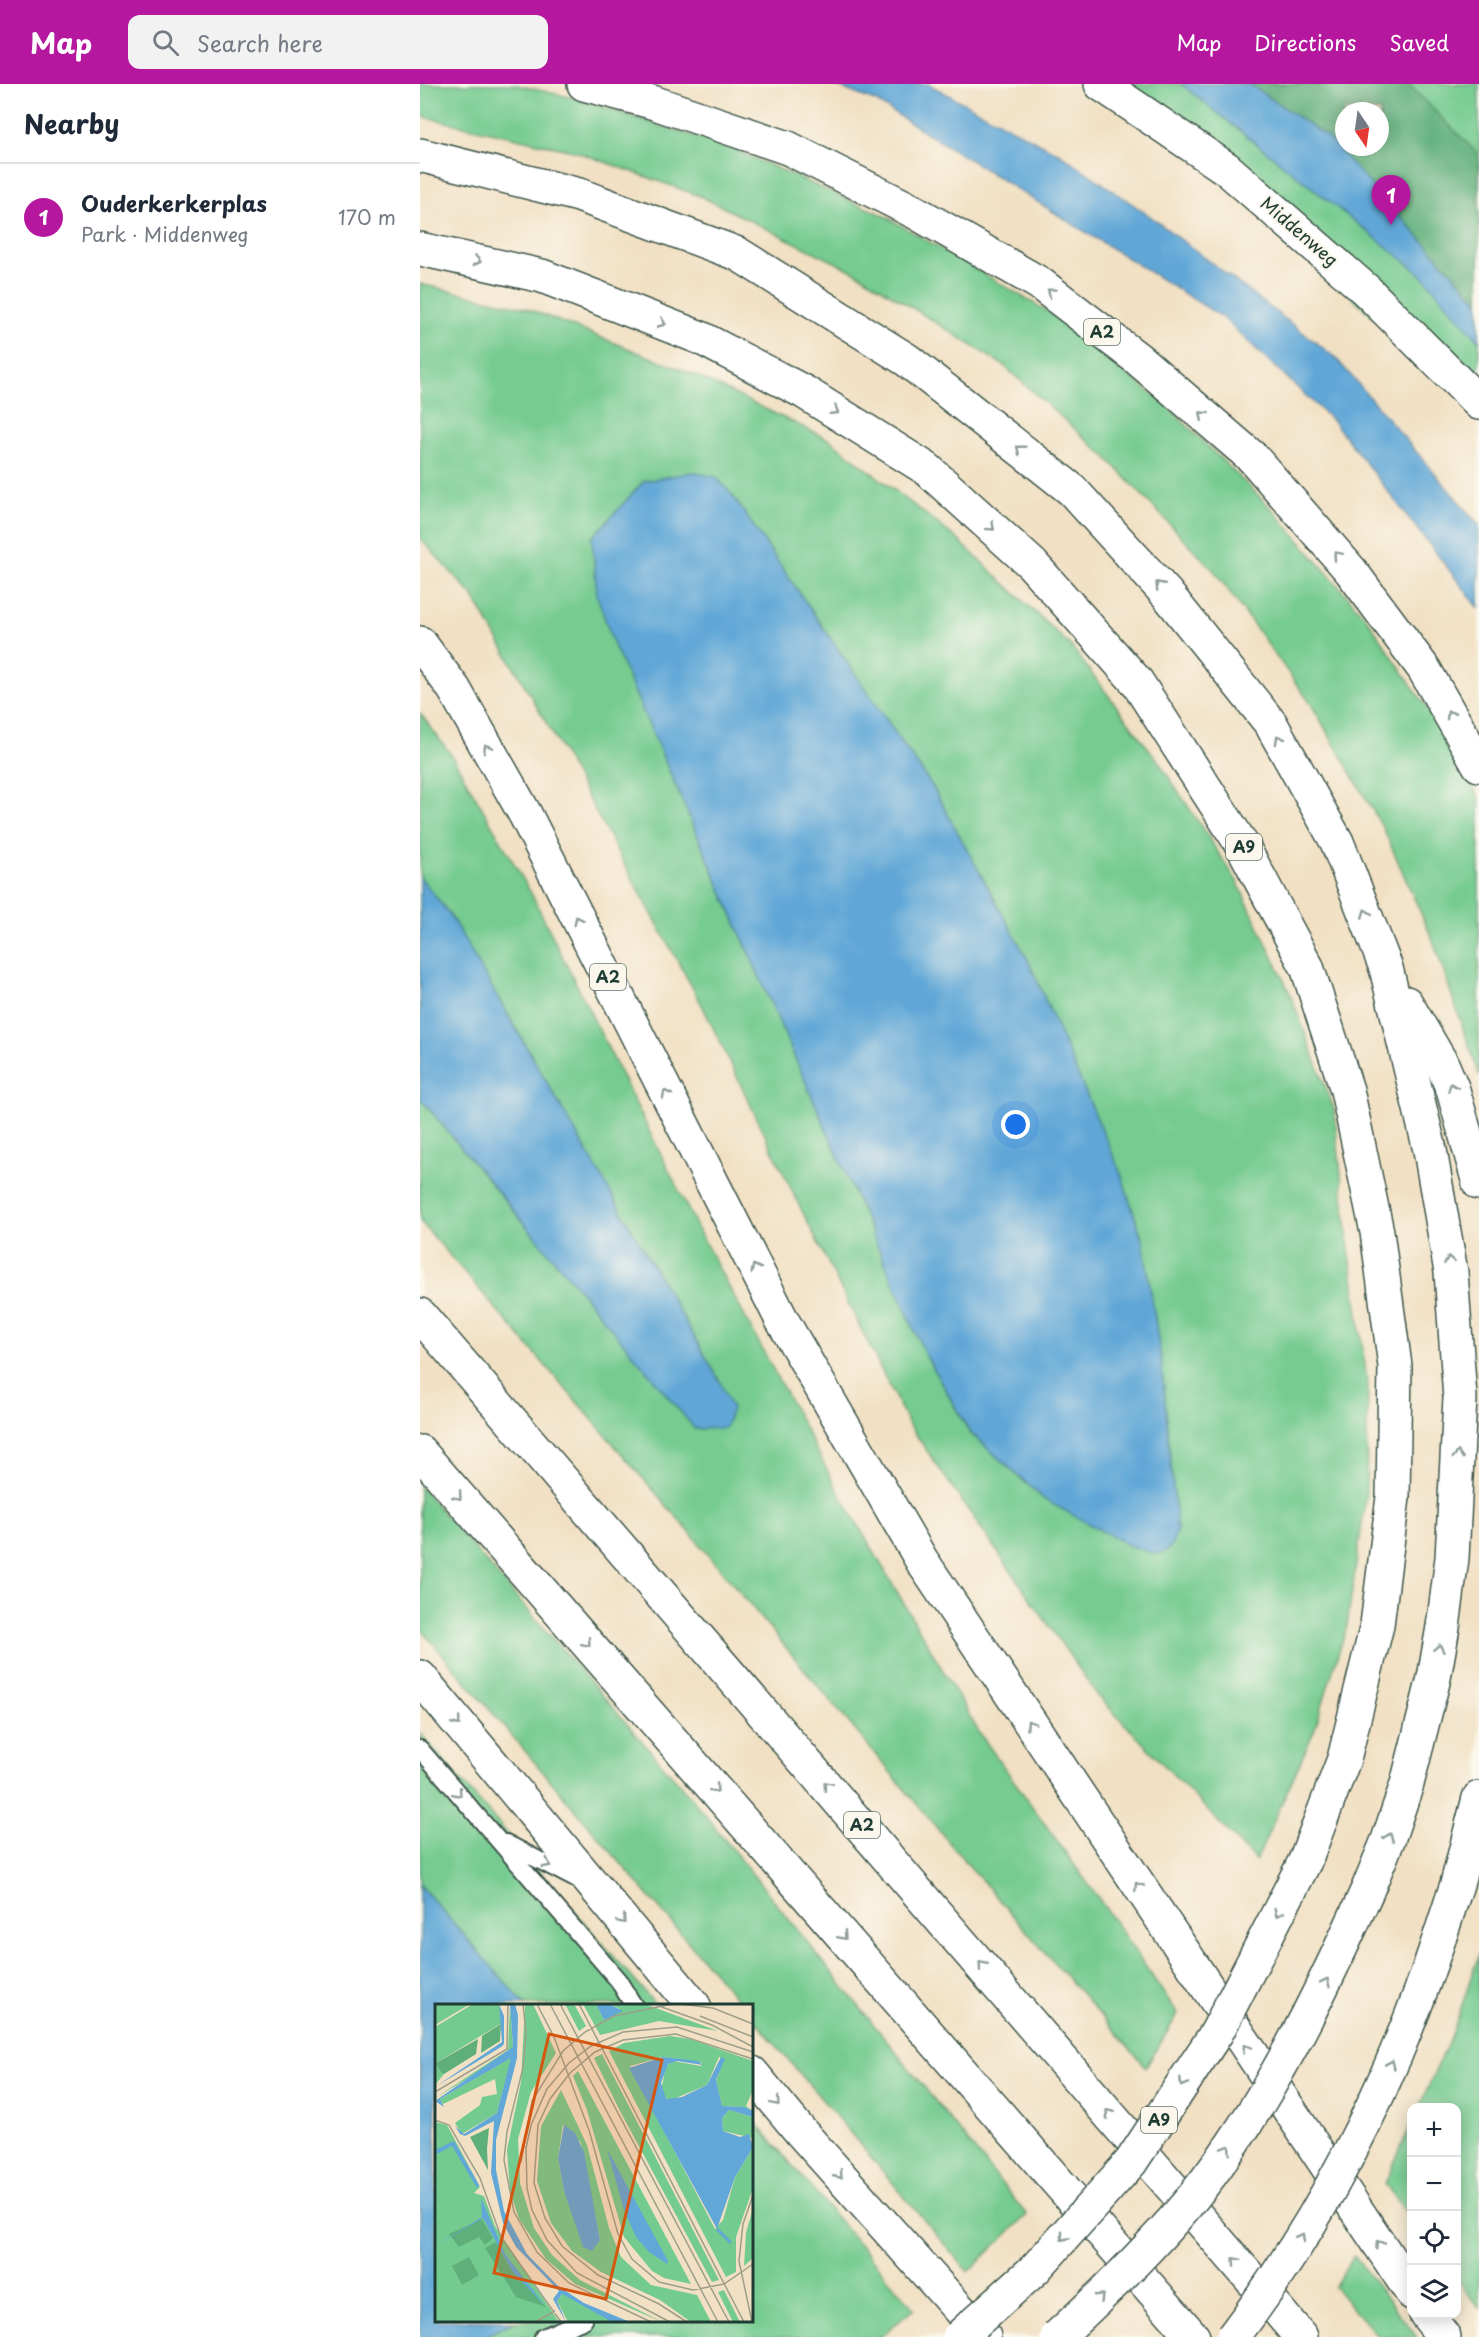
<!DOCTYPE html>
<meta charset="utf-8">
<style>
body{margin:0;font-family:"Playpen Sans",sans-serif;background:#f2f2f3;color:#1f2937}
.controls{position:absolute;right:18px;bottom:18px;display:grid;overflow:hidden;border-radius:12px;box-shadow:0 3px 15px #0003}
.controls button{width:54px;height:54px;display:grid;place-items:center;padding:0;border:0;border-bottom:2px solid #e0e1e3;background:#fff;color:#1f2937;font:30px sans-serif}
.compass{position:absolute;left:915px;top:18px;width:54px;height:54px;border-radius:50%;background:#fff;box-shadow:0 3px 15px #0003;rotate:167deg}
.you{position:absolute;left:596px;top:1041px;width:21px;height:21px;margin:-15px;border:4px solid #fff;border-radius:50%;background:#1a73e8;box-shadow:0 0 0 9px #1a73e833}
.badge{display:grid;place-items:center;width:39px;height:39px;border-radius:50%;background:#b5179e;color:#fff;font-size:20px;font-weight:700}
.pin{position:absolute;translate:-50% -50px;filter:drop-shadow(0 2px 3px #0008)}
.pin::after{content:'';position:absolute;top:32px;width:21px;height:18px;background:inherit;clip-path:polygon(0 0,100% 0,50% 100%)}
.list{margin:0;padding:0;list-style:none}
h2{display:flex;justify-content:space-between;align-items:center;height:78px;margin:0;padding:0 24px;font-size:26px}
h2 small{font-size:20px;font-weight:400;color:#747a83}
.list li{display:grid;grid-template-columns:39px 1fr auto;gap:18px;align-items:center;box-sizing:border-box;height:108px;padding:0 24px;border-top:2px solid #e0e1e3}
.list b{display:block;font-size:22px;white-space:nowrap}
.list p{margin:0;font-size:20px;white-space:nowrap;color:#747a83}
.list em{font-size:20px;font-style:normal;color:#747a83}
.icon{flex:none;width:33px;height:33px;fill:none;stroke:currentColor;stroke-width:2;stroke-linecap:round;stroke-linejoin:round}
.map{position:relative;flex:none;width:1059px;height:2253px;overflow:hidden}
header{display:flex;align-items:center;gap:36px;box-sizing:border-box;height:84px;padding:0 30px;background:#b5179e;color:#fff}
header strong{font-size:28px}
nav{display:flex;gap:33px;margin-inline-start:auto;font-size:21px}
.search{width:420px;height:54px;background:#f2f2f3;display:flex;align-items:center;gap:15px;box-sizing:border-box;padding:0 21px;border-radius:12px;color:#747a83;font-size:22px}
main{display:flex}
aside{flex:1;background:#fff}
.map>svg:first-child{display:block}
.green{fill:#74cb90;stroke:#4a8462;stroke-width:1.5;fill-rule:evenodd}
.forest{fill:#5faf7a;stroke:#3f7657;stroke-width:1.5;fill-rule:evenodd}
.water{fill:#61a7d7;stroke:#407286;stroke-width:1.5}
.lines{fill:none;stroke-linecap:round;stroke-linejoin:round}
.service-casing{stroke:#3e5549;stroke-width:20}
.minor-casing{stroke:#3e5549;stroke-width:36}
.motorway-casing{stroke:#3e5549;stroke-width:36}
.service{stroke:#fff;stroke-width:16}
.minor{stroke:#fff;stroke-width:33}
.motorway{stroke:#fff;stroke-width:33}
.motorway-bridge-casing{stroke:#3e5549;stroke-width:36;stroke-linecap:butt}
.motorway-bridge{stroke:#fff;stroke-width:33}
.oneway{stroke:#8f9e9a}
.labels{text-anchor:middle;stroke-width:4.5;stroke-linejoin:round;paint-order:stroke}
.shield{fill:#fbf7ec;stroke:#61756b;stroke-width:1.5}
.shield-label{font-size:16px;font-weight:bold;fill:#1f3d34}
.street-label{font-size:18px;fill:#1f3d34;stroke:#fbf7ec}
.inset-river{fill:none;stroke:#61a7d7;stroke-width:3}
.inset-road{fill:none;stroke:#9d9f8a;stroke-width:1.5}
.view{fill:#d45610;fill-opacity:0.15;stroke:#d45610;stroke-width:3}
.inset-edge{fill:none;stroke:#1f3d34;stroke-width:3}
</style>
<header>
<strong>Map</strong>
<div class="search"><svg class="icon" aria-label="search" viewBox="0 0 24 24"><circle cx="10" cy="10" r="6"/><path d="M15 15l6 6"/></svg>Search here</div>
<nav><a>Map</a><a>Directions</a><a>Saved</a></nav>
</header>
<main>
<aside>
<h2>Nearby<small></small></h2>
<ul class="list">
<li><span class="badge">1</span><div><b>Ouderkerkerplas</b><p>Park · Middenweg</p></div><em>170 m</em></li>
</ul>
</aside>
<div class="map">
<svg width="1059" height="2253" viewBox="0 0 1059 2253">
<rect width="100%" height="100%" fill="#fbf7ec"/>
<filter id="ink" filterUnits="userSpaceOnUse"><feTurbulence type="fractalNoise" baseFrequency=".0167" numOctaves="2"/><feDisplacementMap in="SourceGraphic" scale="12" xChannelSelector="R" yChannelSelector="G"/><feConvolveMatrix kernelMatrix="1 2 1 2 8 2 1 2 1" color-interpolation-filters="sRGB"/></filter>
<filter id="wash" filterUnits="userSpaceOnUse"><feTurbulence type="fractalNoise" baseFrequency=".008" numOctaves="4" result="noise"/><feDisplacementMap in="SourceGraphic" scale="24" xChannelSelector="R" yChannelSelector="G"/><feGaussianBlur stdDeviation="1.35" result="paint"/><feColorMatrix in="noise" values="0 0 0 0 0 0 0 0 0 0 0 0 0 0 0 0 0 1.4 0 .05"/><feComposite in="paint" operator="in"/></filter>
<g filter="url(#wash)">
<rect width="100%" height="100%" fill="#f1e0c3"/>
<g class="green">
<polygon points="0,0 93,0 158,15 311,64 465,132 627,227 745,320 855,428 947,535 1022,646 1059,714 1059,991 1014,859 963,744 891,620 795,488 688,375 583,281 439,190 280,112 157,68 0,32"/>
<path d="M698 0H761L772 7 767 0H1059V329ZM924 27H960V63H924Z"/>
<path d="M0 200 106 224 268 288 410 356 536 454 650 561 739 678 817 797 869 907 914 1025 928 1156 948 1304 946 1412 927 1542 894 1647 836 1777 678 1612 489 1341 379 1121 283 923 126 638 52 511 0 454ZM312 411 512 702 608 876 701 1090 723 1158 741 1274 757 1445 625 1416 549 1348 504 1268 194 561 177 511Z"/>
<polygon points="0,629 32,672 110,807 281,1151 420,1410 560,1650 684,1822 758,1930 726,1983 537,1768 266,1444 0,1137 0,1014 275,1345 299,1296 30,831 0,793"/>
<polygon points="0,1402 268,1710 607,2131 548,2188 332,1933 332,1922 322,1921 0,1544"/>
<polygon points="0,1649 236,1921 105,1921 0,1801"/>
<polygon points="1059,1870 1059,2224 1037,2196 1036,2024 999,2023 1033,1948"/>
<polygon points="332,2034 494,2225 460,2253 63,2253 95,2237 332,2236"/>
<polygon points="991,2040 991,2135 965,2100"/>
<polygon points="934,2172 997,2253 959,2253 914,2203"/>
</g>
<path class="forest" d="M829 0H988L1059 71V218L907 53ZM924 27H960V63H924Z"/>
<g class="water">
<polygon points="411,0 508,0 640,70 730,132 915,273 1059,441 1059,524 913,337 802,233 457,18"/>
<polygon points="761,0 829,0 907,53 1059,218 1059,257 1001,190"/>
<polygon points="272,388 296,393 312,411 512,702 608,876 701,1090 723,1158 741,1274 757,1445 751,1463 744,1468 737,1470 710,1462 625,1416 550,1348 504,1268 194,561 177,511 172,454 224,397"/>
<polygon points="0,793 30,831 299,1296 312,1325 305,1344 275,1345 0,1014"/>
<polygon points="0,1801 105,1921 16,1922 16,2236 95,2237 63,2253 0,2253"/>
</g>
</g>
<g filter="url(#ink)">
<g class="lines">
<g class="service-casing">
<g id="service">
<polyline points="0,1665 198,1896 214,1922"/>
<polyline points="86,1759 159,1797"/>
<polyline points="123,2253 164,2236"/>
</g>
</g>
<g class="minor-casing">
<polyline id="minor" points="681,0 807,85 946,206 1059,319"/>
</g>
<g class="motorway-casing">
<g id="motorway">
<polyline points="164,0 232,18 368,64 495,128 619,199 718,275 833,374 931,487 1004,585 1059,681"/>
<polyline points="0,71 159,111 318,170 487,276 652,406 747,510 851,640 917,758 966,884 1010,1066 1031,1188 1040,1314 1032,1474 1023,1543 1014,1594 987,1700 968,1756 947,1807"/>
<polyline points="0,165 122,192 281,254 384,308 507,385 612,480 717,598 822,761 887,883 927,1006 957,1148 975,1282 973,1413 957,1541 924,1675 885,1777"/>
<polyline points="0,559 34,605 105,730 362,1236 502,1477 992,2209"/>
<polyline points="986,919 1022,980 1033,1006 1059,1099"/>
<polyline points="0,1231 881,2253"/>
<polyline points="0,1368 773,2253"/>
<polyline points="0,1593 274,1922"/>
<polyline points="1021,1849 1037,1800 1059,1714"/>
<polyline points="332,1989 380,2047 564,2253"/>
<polyline points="1006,2230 1024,2253"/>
</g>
</g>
<use href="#service" class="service"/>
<use href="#minor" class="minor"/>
<use href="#motorway" class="motorway"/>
<g class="motorway-bridge-casing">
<g id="motorway-bridge">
<polyline points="539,2253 615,2185 711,2078 797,1948 885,1777"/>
<path d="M637 2253C685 2209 732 2163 774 2112 847 2021 899 1913 947 1807"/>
<path d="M813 2253C905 2132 974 1993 1021 1849"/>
</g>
</g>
<use href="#motorway-bridge" class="motorway-bridge"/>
</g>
<defs><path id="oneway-chevron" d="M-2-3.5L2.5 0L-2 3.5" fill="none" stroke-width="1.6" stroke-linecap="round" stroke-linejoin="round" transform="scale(1.5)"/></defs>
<g class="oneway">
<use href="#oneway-chevron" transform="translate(57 177) rotate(13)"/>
<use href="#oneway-chevron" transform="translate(631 208) rotate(-143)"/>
<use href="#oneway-chevron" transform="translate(242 239) rotate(22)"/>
<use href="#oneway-chevron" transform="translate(415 327) rotate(32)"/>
<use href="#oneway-chevron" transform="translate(783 331) rotate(-139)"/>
<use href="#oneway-chevron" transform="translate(600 365) rotate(-142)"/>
<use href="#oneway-chevron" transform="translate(571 443) rotate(42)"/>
<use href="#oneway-chevron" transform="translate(917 471) rotate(-131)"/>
<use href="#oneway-chevron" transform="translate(739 501) rotate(-132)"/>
<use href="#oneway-chevron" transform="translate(1030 630) rotate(-120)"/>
<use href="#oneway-chevron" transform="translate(859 655) rotate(-119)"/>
<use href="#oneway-chevron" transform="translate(67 664) rotate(-120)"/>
<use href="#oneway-chevron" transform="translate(946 829) rotate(-111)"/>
<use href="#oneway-chevron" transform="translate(158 836) rotate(-117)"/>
<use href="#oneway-chevron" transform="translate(1032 1003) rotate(-112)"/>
<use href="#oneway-chevron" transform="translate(246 1010) rotate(-117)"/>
<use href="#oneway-chevron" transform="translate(1029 1176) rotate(-100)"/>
<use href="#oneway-chevron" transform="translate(335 1184) rotate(-117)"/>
<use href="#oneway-chevron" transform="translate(1038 1371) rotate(-88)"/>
<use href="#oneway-chevron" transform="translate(38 1412) rotate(49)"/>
<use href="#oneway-chevron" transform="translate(167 1559) rotate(49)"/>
<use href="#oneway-chevron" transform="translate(1019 1564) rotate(-79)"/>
<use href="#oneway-chevron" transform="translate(37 1638) rotate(50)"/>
<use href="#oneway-chevron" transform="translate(610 1640) rotate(-124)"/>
<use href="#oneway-chevron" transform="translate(407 1701) rotate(-131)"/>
<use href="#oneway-chevron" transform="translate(295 1705) rotate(49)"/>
<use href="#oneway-chevron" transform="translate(38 1709) rotate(49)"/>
<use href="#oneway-chevron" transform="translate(969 1753) rotate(-70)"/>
<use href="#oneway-chevron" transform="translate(127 1780) rotate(27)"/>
<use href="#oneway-chevron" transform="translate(718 1802) rotate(-124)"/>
<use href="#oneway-chevron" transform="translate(858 1829) rotate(117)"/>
<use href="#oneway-chevron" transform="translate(202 1836) rotate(50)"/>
<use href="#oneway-chevron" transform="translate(423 1852) rotate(49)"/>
<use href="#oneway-chevron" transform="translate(562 1881) rotate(-131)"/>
<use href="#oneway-chevron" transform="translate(906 1898) rotate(-64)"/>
<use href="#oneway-chevron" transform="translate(826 1964) rotate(-124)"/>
<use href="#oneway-chevron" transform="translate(971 1980) rotate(-66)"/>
<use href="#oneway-chevron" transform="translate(763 1999) rotate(123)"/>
<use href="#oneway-chevron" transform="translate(356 2018) rotate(50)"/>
<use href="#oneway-chevron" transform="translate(689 2029) rotate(-131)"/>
<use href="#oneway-chevron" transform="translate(807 2065) rotate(-56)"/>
<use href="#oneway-chevron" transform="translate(419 2091) rotate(48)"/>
<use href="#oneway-chevron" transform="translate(644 2153) rotate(132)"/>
<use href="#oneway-chevron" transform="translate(881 2153) rotate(-58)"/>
<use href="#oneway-chevron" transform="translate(959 2160) rotate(-124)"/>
<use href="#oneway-chevron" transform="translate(816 2177) rotate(-131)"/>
<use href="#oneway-chevron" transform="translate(680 2213) rotate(-44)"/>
</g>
</g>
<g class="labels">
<g class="shield">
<rect x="664" y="235" width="36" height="26" rx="4.5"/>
<rect x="806" y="750" width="36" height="26" rx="4.5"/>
<rect x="170" y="880" width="36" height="26" rx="4.5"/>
<rect x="424" y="1728" width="36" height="26" rx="4.5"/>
<rect x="721" y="2023" width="36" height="26" rx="4.5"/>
</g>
<g class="shield-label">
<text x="682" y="254">A2</text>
<text x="824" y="769">A9</text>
<text x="188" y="899">A2</text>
<text x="442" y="1747">A2</text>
<text x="739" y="2042">A9</text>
</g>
<g class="street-label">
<text transform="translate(879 148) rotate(41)" y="6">Middenweg</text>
</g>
</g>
<g transform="translate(15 1920)">
<rect width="318" height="318" fill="#f1e0c3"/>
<path d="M0 0H35L0 21ZM38 0H64L67 19 1 59 9 70 0 81V23ZM75 0 78 43 67 54 0 94 73 46ZM90 0H98L121 49 96 88 83 135 85 179 99 224 117 251 145 276 227 318 140 280 111 255 84 215 75 187 72 146 86 78ZM130 0H139L151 22 144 27ZM148 0H161L169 16 185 5 174 0H210L283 27 224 17 165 31ZM235 32 255 35 318 57V86L311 102 318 107 308 103 287 102 281 77 289 55 284 53 272 81 236 96 230 94 226 87 231 62 238 57 266 62 267 59 228 53 195 62 280 225 288 216 300 173 318 143V184L301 233V268L291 273 174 47 189 39ZM167 50 284 276 277 278 185 107 159 54ZM77 53 62 109 27 130 20 119 45 101 47 93 62 90 60 75 8 100 5 95ZM143 67 179 135 256 280 229 274 217 267 189 233 152 106 138 72ZM126 86 152 141 174 224 186 253 216 281 262 291 276 318H256L225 296 166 268 137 247 116 219 102 177 106 122ZM128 121 146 139 165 236 129 187 123 154ZM294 106 318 113V134L288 127 287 114ZM0 118 12 121 45 183 39 189 49 192 60 222 124 318H0ZM318 204V254L309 262 311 229ZM289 286 305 318H298L283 288ZM127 290 131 291 179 317 133 318 122 297Z" fill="#74cb90" fill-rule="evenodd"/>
<path d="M66 20 65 37 46 49 47 32ZM43 35 41 50 9 70 6 68 1 59ZM54 124 52 145 53 166 35 133ZM47 215 58 234 50 241 44 233 24 243 14 230ZM61 238 77 267 111 303 81 293 50 244ZM34 253 44 271 27 281 17 262Z" fill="#5faf7a"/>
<path d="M64 0 69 12V40L66 43 0 83 67 38ZM75 0H80L83 11 82 54 61 136V166L69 207 92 250 123 282 149 299 195 318H177L127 290 122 297 131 318 118 295 124 287 81 243 68 219 56 169 59 117 30 132 25 130 20 122 29 130 62 109 76 54 5 95 9 103 0 97 78 43ZM161 0H174L188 7 169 16ZM228 53 263 57 268 61 242 57 233 60 226 79 231 95 247 93 272 81 286 53 290 55 281 76 287 102 309 103 318 107V113L294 106 287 114 288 127 305 133 314 130 318 143 300 173 282 225 194 64ZM129 121 140 129 149 148 165 236 157 247 148 243 129 187 123 154ZM19 137 44 181 42 184 17 142 0 151V146ZM172 145 233 257 232 260 214 248 201 233 189 206ZM46 194 70 250 111 303 77 267 48 214 0 242 47 213Z" fill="#61a7d7"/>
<path class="inset-river" d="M282 225 296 239"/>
<path class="inset-road" d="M88 0 91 30 88 64 72 128 69 156 79 208 102 248 134 279 216 318M102 0 119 33 154 126 183 230 197 255 224 278 258 286 289 280 318 260M115 0 283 318M125 0 294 318M144 0 309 318M245 0 278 4 318 20M224 2 277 21 318 43M265 12 318 33M0 88 72 45 73 0M0 116 14 121 45 174 66 233 126 318M86 158 97 97 128 47 150 28 179 12 237 0M100 318 120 307M235 318 142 269 112 236 97 206 92 184 91 144 96 121 112 85 134 59 156 42 188 28 242 23 318 48M252 318 224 300 163 271 127 242 110 214 99 179 103 121 115 95 135 69 160 48 188 36 241 30 318 55M317 318 304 257 308 220 318 191"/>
<path class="view" d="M114 30 227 56 171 295 59 269Z"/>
<rect width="318" height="318" class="inset-edge"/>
</g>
</svg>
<div class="controls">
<button>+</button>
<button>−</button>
<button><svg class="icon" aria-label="locate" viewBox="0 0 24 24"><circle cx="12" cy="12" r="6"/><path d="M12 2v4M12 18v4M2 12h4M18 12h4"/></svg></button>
<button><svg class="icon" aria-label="layers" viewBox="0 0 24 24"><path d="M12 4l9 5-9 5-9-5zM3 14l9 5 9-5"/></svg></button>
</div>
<svg class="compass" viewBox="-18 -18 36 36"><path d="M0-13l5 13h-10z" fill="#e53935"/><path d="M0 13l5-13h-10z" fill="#747a83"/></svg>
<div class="you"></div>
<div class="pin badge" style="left:971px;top:141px">1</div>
</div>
</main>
